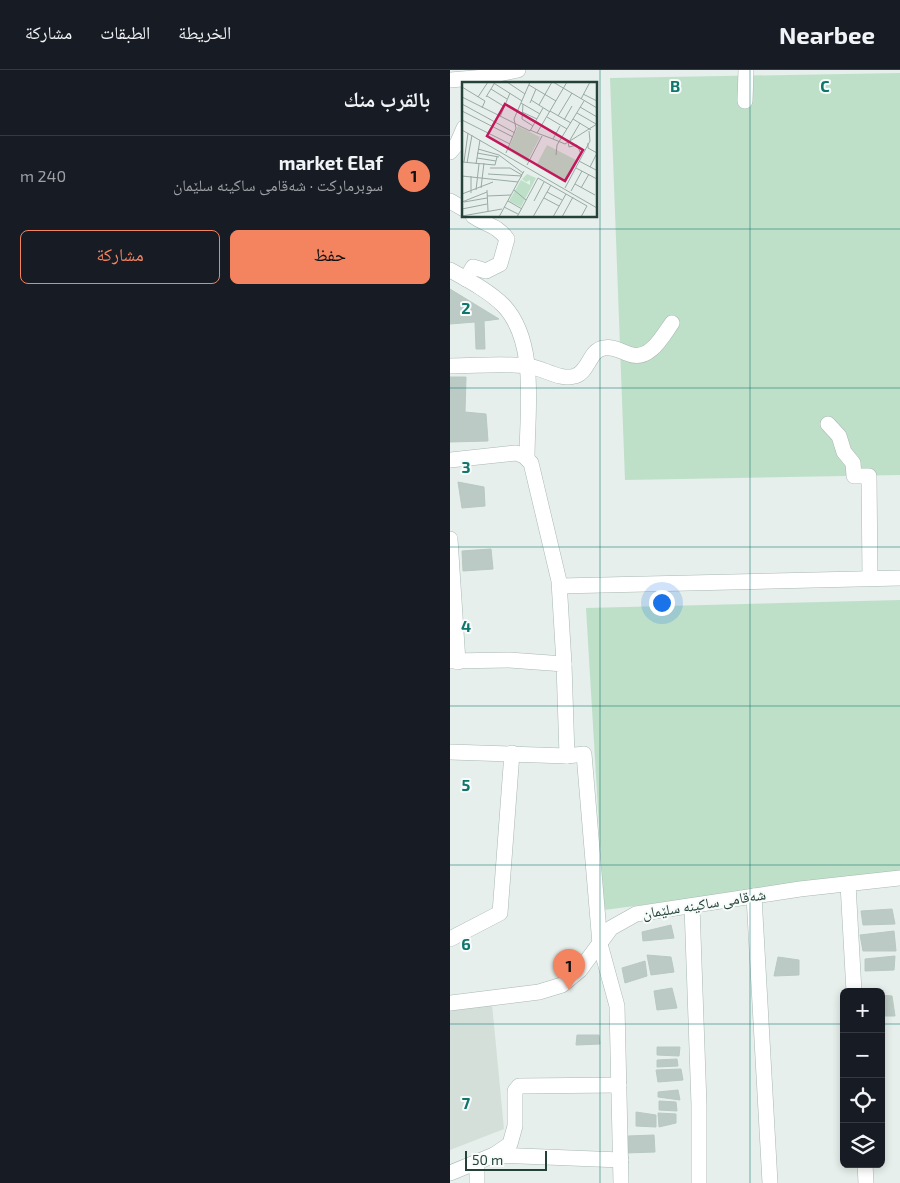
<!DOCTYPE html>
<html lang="ar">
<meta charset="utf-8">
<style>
body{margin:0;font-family:"Exo 2","Noto Naskh Arabic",sans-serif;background:#20242c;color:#f1f3f6;direction:rtl}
.controls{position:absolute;right:15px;bottom:15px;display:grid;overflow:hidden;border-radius:8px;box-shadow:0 2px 8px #0003}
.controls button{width:45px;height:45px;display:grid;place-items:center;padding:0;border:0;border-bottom:1px solid #363941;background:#171b24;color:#f1f3f6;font:25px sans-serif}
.scale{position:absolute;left:15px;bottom:12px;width:82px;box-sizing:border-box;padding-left:5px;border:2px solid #24423a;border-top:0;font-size:14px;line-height:18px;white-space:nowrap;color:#24423a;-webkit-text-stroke:4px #f7fbf9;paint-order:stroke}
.you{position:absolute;left:211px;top:532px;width:18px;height:18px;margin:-12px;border:4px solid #fff;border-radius:50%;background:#1a73e8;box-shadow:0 0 0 8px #1a73e833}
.badge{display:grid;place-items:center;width:32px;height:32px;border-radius:50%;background:#f4845f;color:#111;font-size:16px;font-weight:700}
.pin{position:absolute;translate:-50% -41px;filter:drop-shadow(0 1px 2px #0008)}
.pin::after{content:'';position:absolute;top:26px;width:18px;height:15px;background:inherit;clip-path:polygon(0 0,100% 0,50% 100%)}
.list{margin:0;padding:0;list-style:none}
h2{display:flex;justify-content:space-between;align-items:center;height:65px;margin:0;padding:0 20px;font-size:21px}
h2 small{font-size:16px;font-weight:400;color:#9ea1a6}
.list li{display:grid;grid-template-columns:32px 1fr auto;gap:15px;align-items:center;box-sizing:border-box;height:80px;padding:0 20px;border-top:1px solid #363941}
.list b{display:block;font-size:19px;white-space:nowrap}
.list p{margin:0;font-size:16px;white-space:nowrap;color:#9ea1a6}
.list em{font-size:16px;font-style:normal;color:#9ea1a6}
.actions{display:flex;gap:10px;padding:15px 20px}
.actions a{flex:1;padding:11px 0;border:1px solid #f4845f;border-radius:8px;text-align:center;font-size:18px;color:#f4845f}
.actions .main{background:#f4845f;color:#111}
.icon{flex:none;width:28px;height:28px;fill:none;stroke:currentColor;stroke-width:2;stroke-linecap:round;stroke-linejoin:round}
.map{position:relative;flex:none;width:450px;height:1113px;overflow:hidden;direction:ltr}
header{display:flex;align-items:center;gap:30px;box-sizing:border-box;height:70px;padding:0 25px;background:#171b24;border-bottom:1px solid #363941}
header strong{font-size:24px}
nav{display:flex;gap:28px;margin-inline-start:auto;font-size:18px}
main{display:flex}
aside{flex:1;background:#171b24}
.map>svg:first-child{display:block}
.built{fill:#d4dfda}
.green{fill:#bfe0c8}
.building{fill:#bbcac4;stroke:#b8c9c2}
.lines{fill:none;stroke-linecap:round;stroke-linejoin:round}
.minor-casing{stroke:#a8b8b2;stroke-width:16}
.minor{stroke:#fff;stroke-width:15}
.grid{fill:none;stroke:#0f766e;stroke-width:1;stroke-opacity:0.55}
.labels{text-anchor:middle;stroke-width:4;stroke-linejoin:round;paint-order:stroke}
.street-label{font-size:15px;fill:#24423a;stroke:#f7fbf9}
.inset-road{fill:none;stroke:#98aaa4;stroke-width:1}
.view{fill:#c2185b;fill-opacity:0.15;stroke:#c2185b;stroke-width:2.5}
.inset-edge{fill:none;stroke:#24423a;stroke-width:2.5}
.grid-label{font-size:16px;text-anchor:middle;font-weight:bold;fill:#0f766e;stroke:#f7fbf9;stroke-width:4;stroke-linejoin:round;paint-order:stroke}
</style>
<header>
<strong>Nearbee</strong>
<nav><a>الخريطة</a><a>الطبقات</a><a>مشاركة</a></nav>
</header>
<main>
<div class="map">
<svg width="450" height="1113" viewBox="0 0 450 1113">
<rect width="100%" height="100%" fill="#e6efeb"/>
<polygon class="built" points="42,934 54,1059 0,1080 0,939"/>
<g class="green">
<polygon points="450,3 450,405 175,410 160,8"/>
<polygon points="450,530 450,801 154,840 136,538"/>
</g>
<g class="building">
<polygon points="0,219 49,249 34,251 35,279 26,279 25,252 0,254"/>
<polygon points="0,307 16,307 15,342 36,344 38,371 0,372"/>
<polygon points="8,412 34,417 35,436 12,438"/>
<polygon points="41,479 43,499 13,501 12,481"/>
<polygon points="442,839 445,854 413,855 411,841"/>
<polygon points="221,855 224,868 193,871 192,862"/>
<polygon points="444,861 446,881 413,881 410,865"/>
<polygon points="197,885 221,887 224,902 201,905"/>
<polygon points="445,886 444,900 415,901 415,889"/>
<polygon points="328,887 349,890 349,905 324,906"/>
<polygon points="195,891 197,906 175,913 172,898"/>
<polygon points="222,918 227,938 207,940 204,921"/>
<polygon points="431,925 442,926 445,946 431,946"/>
<polygon points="127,965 149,965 150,974 126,975"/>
<polygon points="207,977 230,977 229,986 207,985"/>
<polygon points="227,989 228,996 207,997 207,990"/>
<polygon points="231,999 233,1010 208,1012 206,1000"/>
<polygon points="228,1020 230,1030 208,1027 208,1022"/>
<polygon points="209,1031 226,1032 227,1041 209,1040"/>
<polygon points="186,1042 206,1045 206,1057 186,1056"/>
<polygon points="208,1043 226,1044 226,1053 209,1057"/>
<polygon points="204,1065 205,1082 175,1083 178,1066"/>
</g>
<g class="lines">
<g class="minor-casing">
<g id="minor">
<polyline points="0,10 35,7 68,0"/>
<polyline points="295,31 296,0"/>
<polyline points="0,82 7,74 14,58"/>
<polyline points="0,131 14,139"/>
<path d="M0 200C18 210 39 221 54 236 88 273 77 341 77 388"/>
<path d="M16 209 23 197 36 201 50 194 57 169C46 154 37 156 23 146"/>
<path d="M0 296C25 296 52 293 77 296 92 297 110 311 125 306 139 302 139 280 154 278 163 276 170 281 179 284 199 292 212 267 222 253"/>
<polyline points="378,354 389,366 394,382 403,393 404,406 419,406 420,508"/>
<polyline points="0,390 66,383 74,386 81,393 109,511 114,594"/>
<polyline points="0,469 8,592"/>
<polyline points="110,516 450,508"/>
<polyline points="0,591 59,590 114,594 117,686"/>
<polyline points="0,682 117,686 134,684 150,874 167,936 171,1113"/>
<polyline points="398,814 404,922"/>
<polyline points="304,826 320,1113"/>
<polyline points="242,836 249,1035 249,1113"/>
<polyline points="0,869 50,843 62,683"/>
<polyline points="0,933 89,922 112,915 130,900 161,858 186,844 350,819 450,808"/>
<polyline points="44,1085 60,1074 65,1056 65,1021 69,1016 169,1015"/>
<polyline points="415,1094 416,1113"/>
<polyline points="0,1103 44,1085 171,1090"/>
<polyline points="27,1113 27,1092"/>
</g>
</g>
<use href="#minor" class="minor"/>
</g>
<path class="grid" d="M150 0V1113M300 0V1113M0 159H450M0 318H450M0 477H450M0 636H450M0 795H450M0 954H394M431 954H450"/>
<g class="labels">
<g class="street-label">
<text transform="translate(254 834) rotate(-9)" y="5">شەقامی ساکینە سلێمان</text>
</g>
</g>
<g transform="translate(12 12)">
<rect width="135" height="135" fill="#e6efeb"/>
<path d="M56 44 78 55 65 80 46 68ZM85 63 114 78 102 100 74 84ZM65 92 74 96 59 125 47 119 59 98 68 103V98L64 100 60 97Z" fill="#bfe0c8"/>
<path class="inset-road" d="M30 0 60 19M45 0 63 12M91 0 135 26M67 3 94 19M0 5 23 19 20 26M29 7 45 17M121 12 135 19M25 14 43 25M0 15 68 49 81 26M16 15 26 0M24 15 32 2M119 17 128 0M69 18 88 30M59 21 78 32M68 21 74 7M0 22 53 51M61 22 60 37 71 44M77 23 90 0M118 25 135 35M0 29 51 55M88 29 109 41M60 30 75 37M115 31 134 42M96 34 110 11M38 35 48 11M85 35 105 47M111 37 129 48M0 38 48 62M102 38 110 24M79 44 94 51M0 48 135 126M68 48 75 51 105 0M75 51 91 57 98 44M91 57 103 62 135 42M108 58 118 41M106 60 107 65 115 63 119 72M126 61V66L135 71M16 67 37 73 61 91M15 71 37 75M44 71 54 46 52 37 68 0M94 73 95 63 122 19M15 76 34 79M117 79 134 88M0 80 33 83 35 75M2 80 6 51M5 81 10 53M14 82 18 58M65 83 80 54M128 85 135 71M28 86H48L60 93M114 86 135 97M26 92 60 94M0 94 56 100M76 96 125 124 119 135M113 102 133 113M19 106 22 81M103 106 128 59 127 49M119 106 127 92M14 108 17 82M25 108 26 129M52 108 64 118M109 109 120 89M85 110 100 118M9 111V94M0 112 31 100M25 114 49 113M82 116 97 124M46 119 60 127M72 119 82 100M0 120 25 110M2 120 25 116M42 125 56 132M0 127 25 122M0 134 40 127M37 135 62 89M55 135 76 96M71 135 89 103M91 135 104 112M100 135 111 115"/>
<path class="view" d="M43 22 121 68 103 99 25 54Z"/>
<rect width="135" height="135" class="inset-edge"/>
</g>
<g class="grid-label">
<text x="225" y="22">B</text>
<text x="375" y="22">C</text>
<text x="16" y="244">2</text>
<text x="16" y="403">3</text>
<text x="16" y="562">4</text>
<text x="16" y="721">5</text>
<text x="16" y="880">6</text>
<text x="16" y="1039">7</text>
</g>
</svg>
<div class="controls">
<button>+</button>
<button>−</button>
<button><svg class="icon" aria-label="locate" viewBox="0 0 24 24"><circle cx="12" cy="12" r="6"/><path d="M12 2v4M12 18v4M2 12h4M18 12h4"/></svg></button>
<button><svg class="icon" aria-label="layers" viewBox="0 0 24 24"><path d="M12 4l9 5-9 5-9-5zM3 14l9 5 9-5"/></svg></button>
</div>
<div class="scale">50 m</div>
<div class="you"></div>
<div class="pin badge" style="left:119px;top:920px">1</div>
</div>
<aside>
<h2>بالقرب منك<small></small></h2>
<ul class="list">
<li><span class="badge">1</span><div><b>market Elaf</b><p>سوبرماركت · شەقامی ساکینە سلێمان</p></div><em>240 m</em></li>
</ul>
<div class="actions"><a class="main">حفظ</a><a>مشاركة</a></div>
</aside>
</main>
